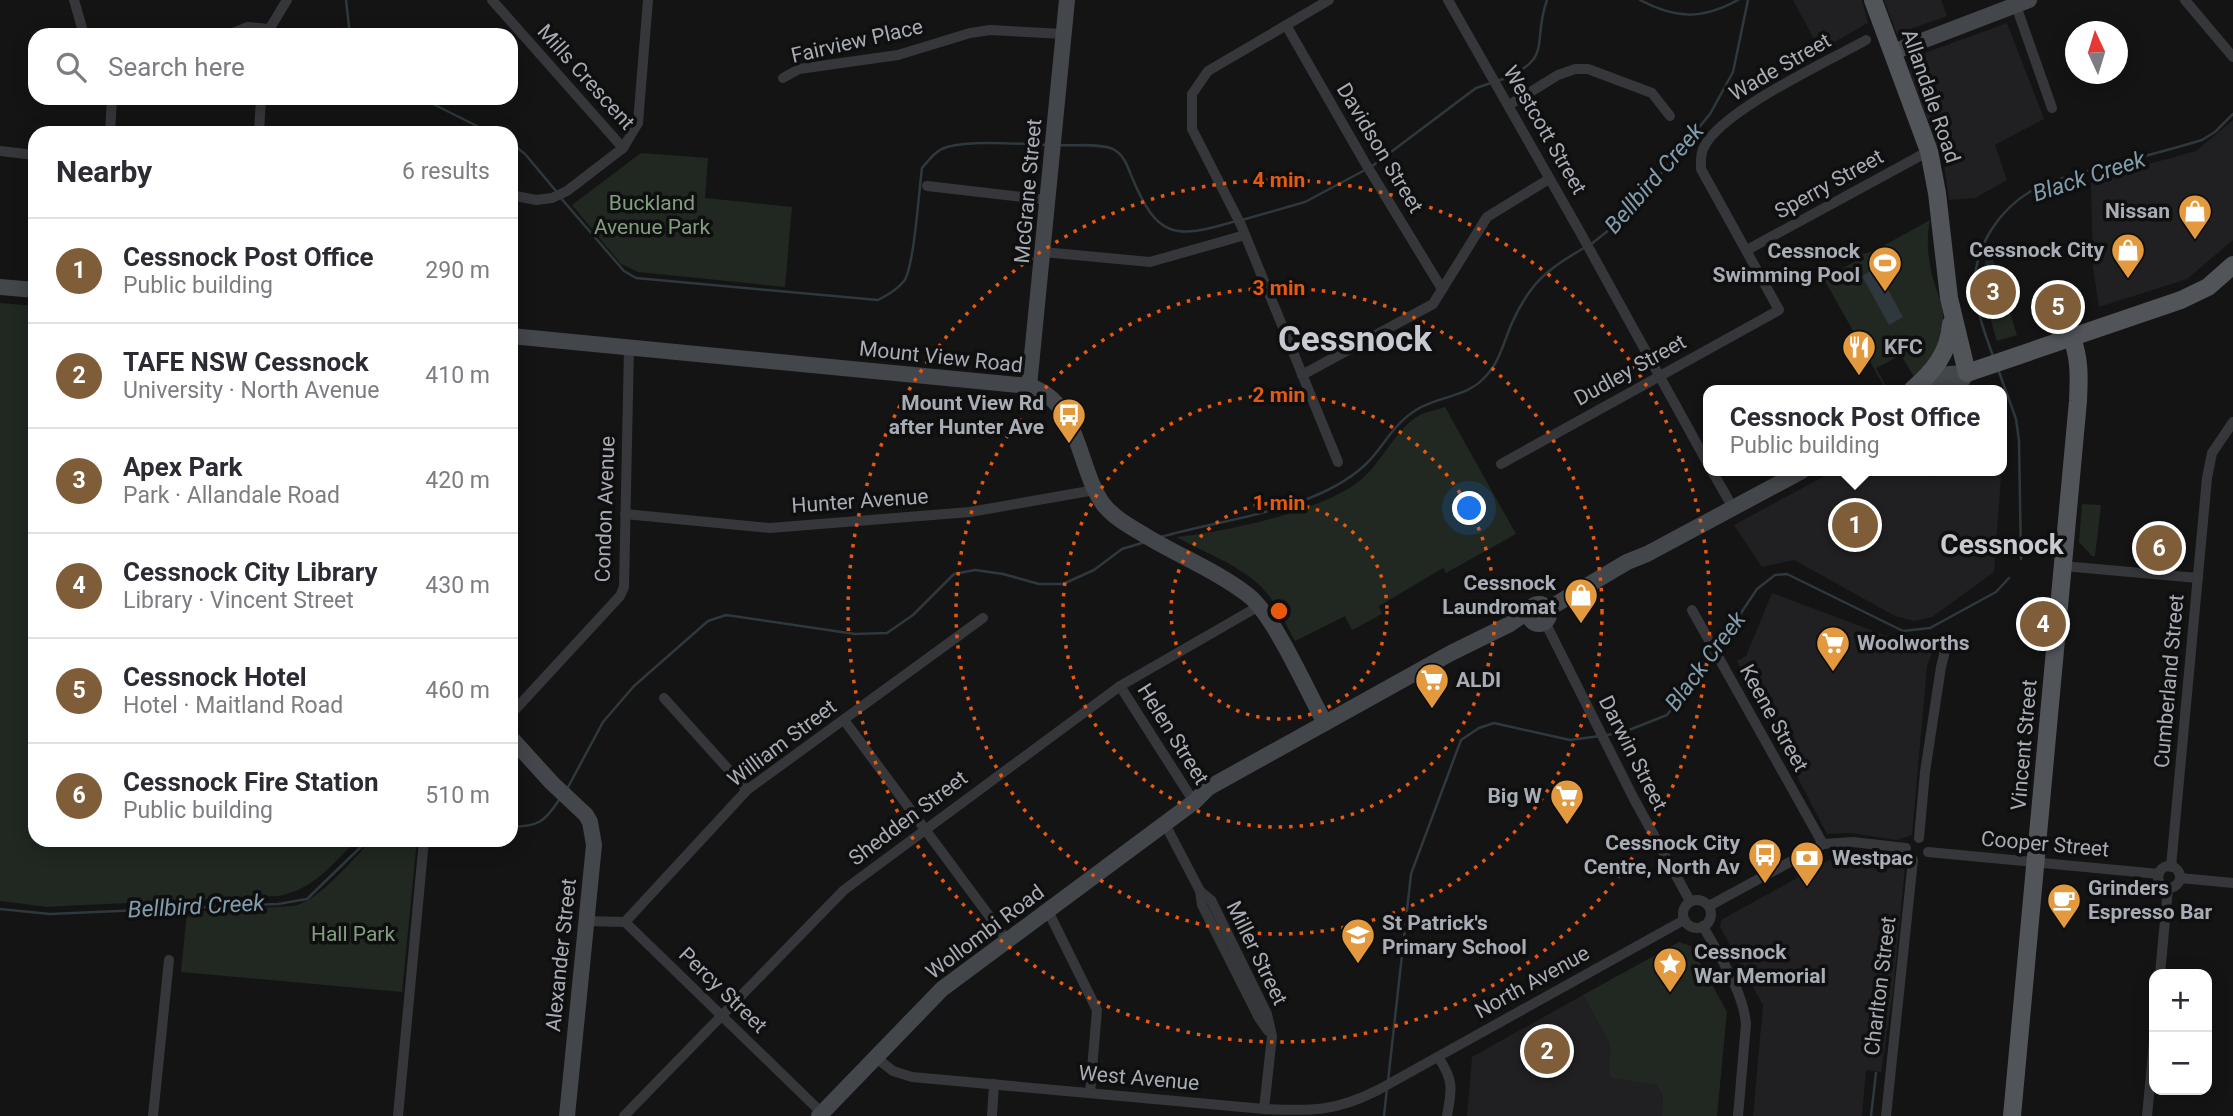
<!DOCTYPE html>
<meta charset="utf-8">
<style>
body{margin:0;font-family:Roboto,sans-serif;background:#f2f2f3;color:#2b2b33}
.controls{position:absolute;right:21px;bottom:21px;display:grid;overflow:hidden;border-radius:14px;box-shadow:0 4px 18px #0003}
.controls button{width:63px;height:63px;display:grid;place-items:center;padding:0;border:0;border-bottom:2px solid #e1e1e2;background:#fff;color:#2b2b33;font:35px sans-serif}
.compass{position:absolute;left:2065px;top:21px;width:63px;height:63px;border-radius:50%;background:#fff;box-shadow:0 4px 18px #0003;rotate:356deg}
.you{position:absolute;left:1470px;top:509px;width:24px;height:24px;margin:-18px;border:5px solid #fff;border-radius:50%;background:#1a73e8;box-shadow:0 0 0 10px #1a73e833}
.badge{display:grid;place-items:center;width:46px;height:46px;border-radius:50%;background:#7e5d38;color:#fff;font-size:23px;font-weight:700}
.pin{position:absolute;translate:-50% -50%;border:4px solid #fff;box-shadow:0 2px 7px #0006}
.popup{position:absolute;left:1703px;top:385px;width:304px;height:91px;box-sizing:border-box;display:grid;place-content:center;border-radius:14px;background:#fff;filter:drop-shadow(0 2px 5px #0005);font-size:23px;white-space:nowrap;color:#7c7c81}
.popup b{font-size:26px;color:#2b2b33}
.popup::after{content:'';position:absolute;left:50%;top:100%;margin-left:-14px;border:14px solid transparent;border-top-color:#fff}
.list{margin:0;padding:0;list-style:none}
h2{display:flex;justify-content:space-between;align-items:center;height:91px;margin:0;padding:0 28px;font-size:30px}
h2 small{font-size:23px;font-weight:400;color:#7c7c81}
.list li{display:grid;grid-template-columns:46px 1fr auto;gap:21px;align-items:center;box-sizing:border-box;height:105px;padding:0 28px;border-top:2px solid #e1e1e2}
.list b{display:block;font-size:26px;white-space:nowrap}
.list p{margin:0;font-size:23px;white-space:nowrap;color:#7c7c81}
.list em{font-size:23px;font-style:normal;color:#7c7c81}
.icon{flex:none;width:38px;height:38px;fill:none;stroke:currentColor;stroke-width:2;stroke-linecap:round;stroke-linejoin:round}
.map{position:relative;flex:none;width:2233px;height:1116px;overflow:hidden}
.search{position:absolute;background:#fff;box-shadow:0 4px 18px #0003;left:28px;top:28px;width:490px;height:77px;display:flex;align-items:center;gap:18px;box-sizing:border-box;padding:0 24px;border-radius:21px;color:#7c7c81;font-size:26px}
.panel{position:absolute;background:#fff;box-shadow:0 4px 18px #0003;left:28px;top:126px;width:490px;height:721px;border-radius:21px}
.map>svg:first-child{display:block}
.built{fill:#202022}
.green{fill:#202821}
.water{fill:#2e383d}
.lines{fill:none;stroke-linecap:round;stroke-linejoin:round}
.stream{stroke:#2e383d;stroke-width:2.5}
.street{stroke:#35373a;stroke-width:10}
.secondary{stroke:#43464a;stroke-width:16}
.primary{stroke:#515459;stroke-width:18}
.ring{fill:none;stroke:#e8590c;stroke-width:3.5;stroke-dasharray:3.5 7}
.labels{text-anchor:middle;stroke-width:7;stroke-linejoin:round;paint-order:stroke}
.street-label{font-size:21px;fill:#a7acb5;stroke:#0f0f10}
.park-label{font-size:21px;fill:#819e7f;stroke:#0f0f10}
.poi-label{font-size:21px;font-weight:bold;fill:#a7acb5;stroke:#0f0f10;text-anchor:end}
.water-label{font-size:23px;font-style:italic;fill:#809dad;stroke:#0f0f10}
.district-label{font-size:28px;font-weight:bold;fill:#c7cbd1;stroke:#0f0f10}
.town-label{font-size:35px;font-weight:bold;fill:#c7cbd1;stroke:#0f0f10}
.centre{fill:#e8590c;stroke:#0f0f10;stroke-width:3.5}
.ring-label{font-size:21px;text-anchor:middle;font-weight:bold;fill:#e8590c;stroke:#0f0f10;stroke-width:7;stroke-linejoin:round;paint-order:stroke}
</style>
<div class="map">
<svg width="2233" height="1116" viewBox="0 0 2233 1116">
<rect width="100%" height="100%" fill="#141415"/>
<g class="built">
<polygon points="1793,0 1862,0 1868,23 1820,50"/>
<polygon points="1884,0 1941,0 1947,16 1897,34"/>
<polygon points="2007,23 2044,119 1995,145 2007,180 1975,198 1949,200 1944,163 1911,76 1908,59"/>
<polygon points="2233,120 2233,240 2187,279 2099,307 2093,268 2091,180 2196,151"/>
<polygon points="1834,471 1925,471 1929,477 1943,471 1997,471 2001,477 1994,572 1932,617 1914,621 1895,616 1794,560 1762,567 1734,525"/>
<polygon points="1772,593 1932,653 1927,666 1912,835 1897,840 1850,833 1827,834 1737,661 1746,656"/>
<polygon points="1831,859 1905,866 1893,992 1881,1072 1866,1070 1862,1116 1753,1116 1763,1005 1720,927 1721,920"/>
<polygon points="1583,995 1610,1044 1609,1072 1611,1077 1656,1085 1663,1095 1662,1116 1467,1116 1472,1057"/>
</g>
<g class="green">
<polygon points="641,153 708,158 705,198 792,207 785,287 638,272 621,264 572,205"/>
<path d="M1930 220C1926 239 1928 257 1932 275 1937 294 1946 310 1943 330 1941 347 1925 365 1914 377L1901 355 1876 368 1888 390H1886L1824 279 1856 261 1859 255 1874 251Z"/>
<path d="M1989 247 2017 335 1997 341C1987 306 1977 283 1989 247Z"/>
<path d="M0 303 35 306V840H357C331 865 315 889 278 896L64 906 48 907 0 901Z"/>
<path d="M1445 407 1516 534 1446 573 1443 568 1379 606 1382 614 1352 630 1345 616 1295 641C1284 621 1274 597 1256 582 1234 563 1202 551 1176 537 1225 532 1326 511 1363 478 1383 460 1393 434 1415 418 1423 412 1436 410 1445 407Z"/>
<polygon points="2082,504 2101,505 2095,556 2092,556 2079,542"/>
<path d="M372 840H417L402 992 181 972 187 912 293 906C320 901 352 859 372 840Z"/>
<polygon points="1679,942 1691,946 1727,1012 1717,1116 1662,1116 1663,1095 1656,1085 1611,1078 1609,1072 1610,1044 1583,995"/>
</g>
<polygon class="water" points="1876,268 1903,317 1889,325 1862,276"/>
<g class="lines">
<g class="stream">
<polyline points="346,0 350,35"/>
<path d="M1640 0C1676 19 1702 20 1738 0"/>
<path d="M1498 81C1556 59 1531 44 1547 0"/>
<polyline points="421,98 491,133"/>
<polyline points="511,143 525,154 556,191"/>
<path d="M1059 145C1074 146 1099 143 1113 149 1124 155 1127 165 1131 175 1157 238 1173 240 1236 221"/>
<polyline points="1371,167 1476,88 1491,83"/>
<path d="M560 197 624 271 636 278 878 300C888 295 897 290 904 281 914 268 919 190 922 168 929 160 936 150 947 147 973 140 1021 144 1048 145"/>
<polyline points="1242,220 1305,202 1365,170"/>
<polyline points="1590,245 1624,218 1710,114 1733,72 1748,0"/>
<path d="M1993 356C1985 334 1975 308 1975 283 1975 246 1999 210 2031 191 2050 180 2072 176 2092 170 2129 160 2166 151 2202 140L2215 132 2233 114"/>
<polyline points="1998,369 2016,419 2019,441 2021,559"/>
<path d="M1161 537C1225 518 1314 512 1365 465 1383 448 1392 425 1416 410 1436 397 1466 397 1483 379 1500 363 1503 343 1512 323 1530 283 1547 269 1584 248"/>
<polyline points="1717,649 1757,589 1775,575 1787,574 1903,631 1930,628 1996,592 2009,578"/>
<polyline points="1607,735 1624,732 1667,715 1713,654"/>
<polyline points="567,789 603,722 634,686 708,621 726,615 855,634 887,633 913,615 954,574 975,570 1003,574 1039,584 1063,584 1094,570 1122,549 1145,542"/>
<path d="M511 827C538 826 544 823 559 800"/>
<polyline points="0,909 50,914 278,904 307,899 368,840"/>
<polyline points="1388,1081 1411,874 1461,740 1479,728 1494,723 1570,740 1600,736"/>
<polyline points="1384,1116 1387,1088"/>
<polyline points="1871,1116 1876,1073"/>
</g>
<g class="street">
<polyline points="74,0 84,35"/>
<polyline points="492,0 623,148"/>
<polyline points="1329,0 1208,71 1192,94 1192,129 1241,225 1338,462"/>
<polyline points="1448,0 1580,232 1708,464"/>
<polyline points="2014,0 2052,108"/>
<polyline points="2185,0 2233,57"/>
<polyline points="1286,25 1364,161 1442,289"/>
<polyline points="267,33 287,0"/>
<polyline points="228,35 248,27 268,29"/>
<polyline points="783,78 799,69 898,55 970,33 990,30 1064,34"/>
<polyline points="1509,105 1558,75 1575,69 1588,69 1652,93 1670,116"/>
<polyline points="110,133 112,98"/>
<polyline points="259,133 261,98"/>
<polyline points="0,151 35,155"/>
<polyline points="927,186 1048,200"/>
<polyline points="511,195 536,200 552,198 567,191 623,148 638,123 648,0"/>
<polyline points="1747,250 1929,151"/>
<polyline points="1043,252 1150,262 1245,235"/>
<polyline points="1302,375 1433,304 1487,217 1549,179"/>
<path d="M1501 464 1779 310 1701 169C1701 162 1700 154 1704 147 1722 110 1827 62 1866 40"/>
<polyline points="1712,471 1728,499"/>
<polyline points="625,514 770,528 970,512 1095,490"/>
<polyline points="2063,566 2198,578"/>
<polyline points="1692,610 1823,844"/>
<polyline points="1545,622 1634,799 1690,901"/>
<polyline points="1120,686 1194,802"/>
<polyline points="664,698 747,790"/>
<polyline points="511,714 620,596 624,587 629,347"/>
<polyline points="844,720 1007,940"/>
<polyline points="1165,824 1200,891 1211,900 1267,1014 1272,1036 1264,1109"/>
<polyline points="1919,838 1925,772 1941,667 1945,651 1952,640"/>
<polyline points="1928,852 2159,874"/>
<circle cx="2169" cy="877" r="11"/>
<polyline points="2171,867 2207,478 2212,453 2233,422"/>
<polyline points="2180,878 2233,883"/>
<polyline points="1200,891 1202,905 1259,1018 1268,1031"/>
<circle cx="1697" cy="914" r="14"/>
<polyline points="1709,906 1823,844 1853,842 1906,848"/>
<polyline points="1048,911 1097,1010 1090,1093"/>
<polyline points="585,921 625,922 822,1113"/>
<polyline points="625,922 747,790 983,618"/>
<path d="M1703 926C1719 956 1743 990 1746 1024L1738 1116"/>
<polyline points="2160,974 2168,888"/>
<path d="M875 1057 893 1071 912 1077 1264 1109C1311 1111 1335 1112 1378 1090L1684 920"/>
<path d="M1438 1057C1454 1080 1452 1089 1447 1116"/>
<polyline points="153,1116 169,960"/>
<polyline points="398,1116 424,840"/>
<polyline points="624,1116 844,890 1120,686 1259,606"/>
<polyline points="992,1116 994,1084"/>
<polyline points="1886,1116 1913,860"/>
<polyline points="2147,1116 2154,1042"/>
</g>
<g class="secondary">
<polyline points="1893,52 2029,0"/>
<polyline points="0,287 35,290"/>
<path d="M511 336 1029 386C1080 402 1077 467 1103 504 1114 518 1131 527 1146 536 1179 556 1217 571 1248 595 1274 615 1307 691 1325 723"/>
<polyline points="1029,386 1067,0"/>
<polyline points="1920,390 1949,374 1967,373"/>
<polyline points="1952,390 1957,388 1967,373"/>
<circle cx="1539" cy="614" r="10"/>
<polyline points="1548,609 1627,562 1647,554 1802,471"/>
<polyline points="511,738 552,783 586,815 590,822 594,845 567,1116"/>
<polyline points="819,1116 942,989 1194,802 1208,788 1451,653 1510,624 1530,610"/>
</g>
<g class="primary">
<polyline points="1873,0 1929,151 1937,193 1949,298 1967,373 2181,300 2208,287 2233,265"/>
<path d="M1912 390C1933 372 1949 353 1951 324"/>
<path d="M2012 1116 2078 401C2079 378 2080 360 2072 338"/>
</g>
</g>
<g class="ring">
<circle cx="1279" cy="611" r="108"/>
<circle cx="1279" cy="611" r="216"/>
<circle cx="1279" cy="611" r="323"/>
<circle cx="1279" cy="611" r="431"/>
</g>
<defs>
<g id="shop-pin" transform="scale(1.75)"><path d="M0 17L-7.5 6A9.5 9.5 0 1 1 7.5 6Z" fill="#e39a3e" stroke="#0f0f10"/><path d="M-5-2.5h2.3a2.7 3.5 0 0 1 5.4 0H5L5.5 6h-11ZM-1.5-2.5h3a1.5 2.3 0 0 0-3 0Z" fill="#fff"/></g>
<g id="stadium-pin" transform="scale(1.75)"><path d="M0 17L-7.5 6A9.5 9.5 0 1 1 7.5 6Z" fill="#e39a3e" stroke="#0f0f10"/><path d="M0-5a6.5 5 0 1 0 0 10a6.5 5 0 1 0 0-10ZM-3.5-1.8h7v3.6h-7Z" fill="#fff"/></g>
<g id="restaurant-pin" transform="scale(1.75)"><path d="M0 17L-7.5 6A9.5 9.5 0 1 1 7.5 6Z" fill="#e39a3e" stroke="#0f0f10"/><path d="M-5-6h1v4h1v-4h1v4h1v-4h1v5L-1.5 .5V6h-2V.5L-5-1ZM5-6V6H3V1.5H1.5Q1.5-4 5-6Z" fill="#fff"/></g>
<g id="bus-pin" transform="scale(1.75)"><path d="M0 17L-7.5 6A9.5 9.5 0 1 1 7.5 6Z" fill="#e39a3e" stroke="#0f0f10"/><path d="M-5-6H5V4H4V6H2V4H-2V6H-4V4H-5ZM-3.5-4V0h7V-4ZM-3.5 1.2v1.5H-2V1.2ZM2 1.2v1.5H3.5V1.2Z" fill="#fff"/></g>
<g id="supermarket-pin" transform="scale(1.75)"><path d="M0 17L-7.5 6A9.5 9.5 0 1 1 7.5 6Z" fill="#e39a3e" stroke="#0f0f10"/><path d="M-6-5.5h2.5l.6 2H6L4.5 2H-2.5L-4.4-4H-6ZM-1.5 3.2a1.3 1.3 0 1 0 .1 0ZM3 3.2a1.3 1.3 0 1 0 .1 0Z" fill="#fff"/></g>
<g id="bank-pin" transform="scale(1.75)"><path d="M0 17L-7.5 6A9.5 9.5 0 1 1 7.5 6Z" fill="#e39a3e" stroke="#0f0f10"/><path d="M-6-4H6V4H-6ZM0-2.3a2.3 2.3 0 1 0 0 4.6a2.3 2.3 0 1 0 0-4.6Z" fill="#fff"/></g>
<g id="cafe-pin" transform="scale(1.75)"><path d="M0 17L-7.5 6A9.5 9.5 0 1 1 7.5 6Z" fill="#e39a3e" stroke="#0f0f10"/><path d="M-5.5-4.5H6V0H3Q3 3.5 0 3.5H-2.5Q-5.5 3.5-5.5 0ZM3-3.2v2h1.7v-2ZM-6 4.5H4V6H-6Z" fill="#fff"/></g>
<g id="school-pin" transform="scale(1.75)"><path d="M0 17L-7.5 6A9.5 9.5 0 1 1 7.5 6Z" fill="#e39a3e" stroke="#0f0f10"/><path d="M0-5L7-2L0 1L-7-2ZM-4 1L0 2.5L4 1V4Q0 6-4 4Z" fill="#fff"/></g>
<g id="sight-pin" transform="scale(1.75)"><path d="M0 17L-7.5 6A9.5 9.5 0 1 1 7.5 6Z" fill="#e39a3e" stroke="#0f0f10"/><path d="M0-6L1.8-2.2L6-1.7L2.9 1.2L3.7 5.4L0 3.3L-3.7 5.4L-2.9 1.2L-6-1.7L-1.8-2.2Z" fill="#fff"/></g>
</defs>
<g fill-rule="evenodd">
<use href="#shop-pin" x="2195" y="211"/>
<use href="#shop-pin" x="2128" y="250"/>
<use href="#stadium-pin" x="1885" y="263"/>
<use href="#restaurant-pin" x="1859" y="347"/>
<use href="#bus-pin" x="1069" y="415"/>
<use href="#shop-pin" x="1581" y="595"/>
<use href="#supermarket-pin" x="1833" y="643"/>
<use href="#supermarket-pin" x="1432" y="680"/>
<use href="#supermarket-pin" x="1567" y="796"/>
<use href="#bus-pin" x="1765" y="855"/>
<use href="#bank-pin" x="1807" y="858"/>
<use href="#cafe-pin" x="2064" y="900"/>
<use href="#school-pin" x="1358" y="935"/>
<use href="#sight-pin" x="1670" y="964"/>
</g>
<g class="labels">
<g class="street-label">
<text transform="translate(857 41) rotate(-13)" y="7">Fairview Place</text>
<text transform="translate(1780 67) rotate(-30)" y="7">Wade Street</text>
<text transform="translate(586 77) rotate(48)" y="7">Mills Crescent</text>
<text transform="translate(1931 96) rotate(71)" y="7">Allandale Road</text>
<text transform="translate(1545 130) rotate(60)" y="7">Westcott Street</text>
<text transform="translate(1380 148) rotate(59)" y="7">Davidson Street</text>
<text transform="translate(1829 184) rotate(-29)" y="7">Sperry Street</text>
<text transform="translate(1028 191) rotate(-85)" y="7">McGrane Street</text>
<text transform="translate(941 357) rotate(6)" y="7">Mount View Road</text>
<text transform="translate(1630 370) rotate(-29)" y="7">Dudley Street</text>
<text transform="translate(860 501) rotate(-4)" y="7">Hunter Avenue</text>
<text transform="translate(605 509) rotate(-88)" y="7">Condon Avenue</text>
<text transform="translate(2169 681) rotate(-85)" y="7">Cumberland Street</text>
<text transform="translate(1774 718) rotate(61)" y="7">Keene Street</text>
<text transform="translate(1173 734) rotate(58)" y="7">Helen Street</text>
<text transform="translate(782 743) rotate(-37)" y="7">William Street</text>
<text transform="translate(2024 745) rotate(-85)" y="7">Vincent Street</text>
<text transform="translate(1633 753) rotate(63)" y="7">Darwin Street</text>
<text transform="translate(908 818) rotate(-37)" y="7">Shedden Street</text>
<text transform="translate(2045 844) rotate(5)" y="7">Cooper Street</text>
<text transform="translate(985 932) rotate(-37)" y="7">Wollombi Road</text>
<text transform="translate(1257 953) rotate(64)" y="7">Miller Street</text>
<text transform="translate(561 955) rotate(-84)" y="7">Alexander Street</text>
<text transform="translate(1532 982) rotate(-29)" y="7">North Avenue</text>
<text transform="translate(1880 986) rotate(-83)" y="7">Charlton Street</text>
<text transform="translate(723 990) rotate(44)" y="7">Percy Street</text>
<text transform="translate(1139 1078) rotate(5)" y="7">West Avenue</text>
</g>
<g class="park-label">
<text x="652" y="210">Buckland<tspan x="652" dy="24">Avenue Park</tspan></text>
<text x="353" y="941">Hall Park</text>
</g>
<g class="poi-label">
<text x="2170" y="218">Nissan</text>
<text x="2104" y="257">Cessnock City</text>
<text x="1860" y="258">Cessnock<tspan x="1860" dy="24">Swimming Pool</tspan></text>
<text x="1884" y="354" text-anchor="start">KFC</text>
<text x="1044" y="410">Mount View Rd<tspan x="1044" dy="24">after Hunter Ave</tspan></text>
<text x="1556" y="590">Cessnock<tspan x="1556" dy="24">Laundromat</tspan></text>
<text x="1857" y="650" text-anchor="start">Woolworths</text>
<text x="1456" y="687" text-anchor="start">ALDI</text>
<text x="1542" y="803">Big W</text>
<text x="1740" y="850">Cessnock City<tspan x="1740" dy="24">Centre, North Av</tspan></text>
<text x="1832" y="865" text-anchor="start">Westpac</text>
<text x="2088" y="895" text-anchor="start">Grinders<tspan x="2088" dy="24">Espresso Bar</tspan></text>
<text x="1382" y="930" text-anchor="start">St Patrick's<tspan x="1382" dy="24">Primary School</tspan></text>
<text x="1694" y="959" text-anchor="start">Cessnock<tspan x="1694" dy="24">War Memorial</tspan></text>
</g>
<g class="water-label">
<text transform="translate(2089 176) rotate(-18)" y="8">Black Creek</text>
<text transform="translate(1654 178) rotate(-49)" y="8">Bellbird Creek</text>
<text transform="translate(1705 661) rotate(-53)" y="8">Black Creek</text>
<text transform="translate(196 906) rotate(-3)" y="8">Bellbird Creek</text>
</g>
<g class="district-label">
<text x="2002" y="554">Cessnock</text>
</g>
<g class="town-label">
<text x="1355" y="351">Cessnock</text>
</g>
</g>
<circle cx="1279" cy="611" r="10" class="centre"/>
<g class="ring-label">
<text x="1279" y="187">4 min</text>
<text x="1279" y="295">3 min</text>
<text x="1279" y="402">2 min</text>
<text x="1279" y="510">1 min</text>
</g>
</svg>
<div class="controls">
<button>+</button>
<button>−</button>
</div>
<svg class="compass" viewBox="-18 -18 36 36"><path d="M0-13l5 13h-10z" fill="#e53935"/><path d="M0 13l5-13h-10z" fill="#7c7c81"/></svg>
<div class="you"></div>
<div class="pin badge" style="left:1855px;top:525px">1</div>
<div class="popup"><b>Cessnock Post Office</b>Public building</div>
<div class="pin badge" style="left:1547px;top:1051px">2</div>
<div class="pin badge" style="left:1993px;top:292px">3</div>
<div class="pin badge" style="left:2043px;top:624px">4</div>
<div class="pin badge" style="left:2058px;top:307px">5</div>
<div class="pin badge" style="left:2159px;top:548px">6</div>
<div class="search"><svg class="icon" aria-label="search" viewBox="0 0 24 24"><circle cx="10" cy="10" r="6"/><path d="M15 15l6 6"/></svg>Search here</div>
<section class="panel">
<h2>Nearby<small>6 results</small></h2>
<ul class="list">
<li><span class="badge">1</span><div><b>Cessnock Post Office</b><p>Public building</p></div><em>290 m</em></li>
<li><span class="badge">2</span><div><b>TAFE NSW Cessnock</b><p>University · North Avenue</p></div><em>410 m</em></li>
<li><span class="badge">3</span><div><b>Apex Park</b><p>Park · Allandale Road</p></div><em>420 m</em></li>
<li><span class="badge">4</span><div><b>Cessnock City Library</b><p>Library · Vincent Street</p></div><em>430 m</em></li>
<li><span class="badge">5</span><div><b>Cessnock Hotel</b><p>Hotel · Maitland Road</p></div><em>460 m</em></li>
<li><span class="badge">6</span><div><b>Cessnock Fire Station</b><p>Public building</p></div><em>510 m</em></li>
</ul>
</section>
</div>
